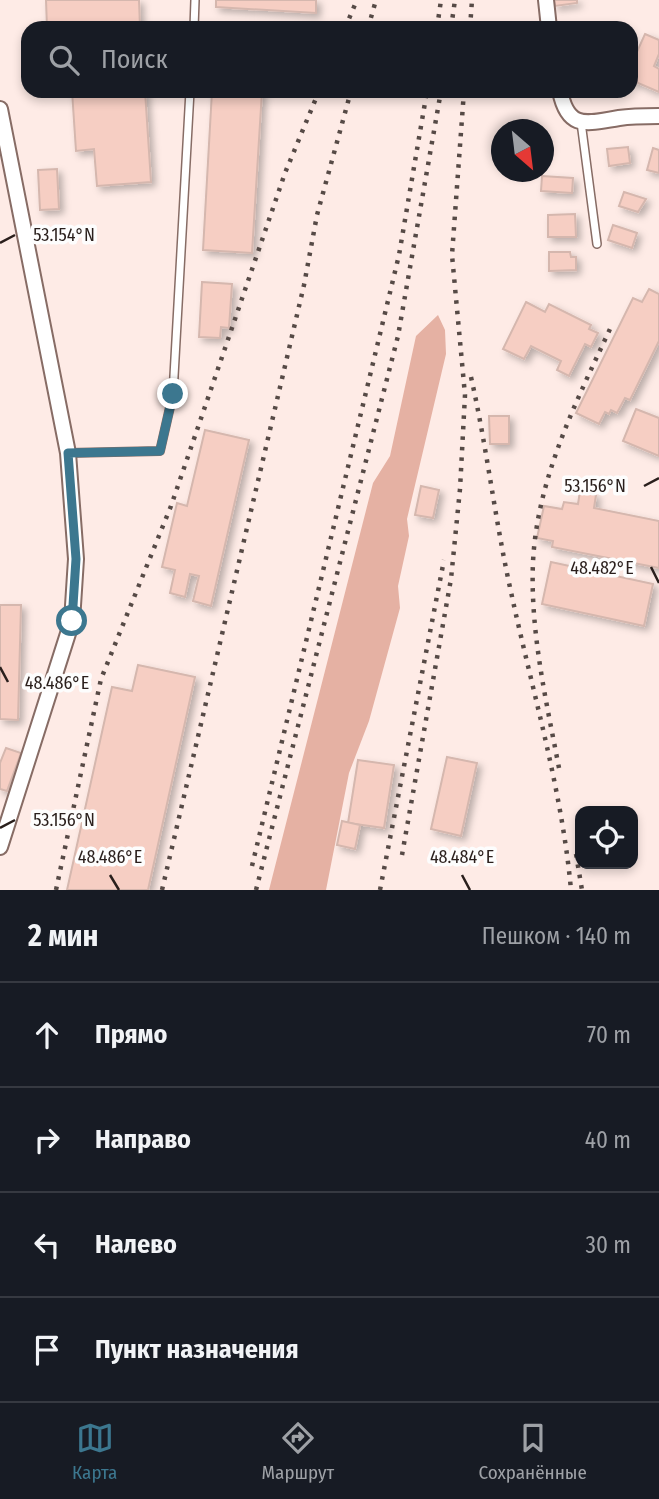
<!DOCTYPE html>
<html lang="ru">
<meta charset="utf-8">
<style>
body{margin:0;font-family:"Fira Sans Condensed",sans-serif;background:#242831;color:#f1f3f6}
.controls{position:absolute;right:21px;bottom:21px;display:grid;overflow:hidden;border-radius:14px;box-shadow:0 4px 10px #0003}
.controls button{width:63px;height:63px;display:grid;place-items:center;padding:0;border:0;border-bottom:2px solid #363941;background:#171b24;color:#f1f3f6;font:35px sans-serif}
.compass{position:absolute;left:491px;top:119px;width:63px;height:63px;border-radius:50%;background:#171b24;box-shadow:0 4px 10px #0003;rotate:152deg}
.stop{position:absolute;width:21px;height:21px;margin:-16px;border:5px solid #3c778f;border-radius:50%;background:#fff}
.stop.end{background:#3c778f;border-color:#fff;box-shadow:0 2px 7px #0008}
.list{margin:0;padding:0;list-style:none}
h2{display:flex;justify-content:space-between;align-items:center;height:91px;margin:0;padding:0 28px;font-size:30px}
h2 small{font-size:23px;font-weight:400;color:#9ea1a6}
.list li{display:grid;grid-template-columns:46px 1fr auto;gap:21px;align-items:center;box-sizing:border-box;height:105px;padding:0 28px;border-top:2px solid #363941}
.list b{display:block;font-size:26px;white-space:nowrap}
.list em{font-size:23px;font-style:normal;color:#9ea1a6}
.icon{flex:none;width:38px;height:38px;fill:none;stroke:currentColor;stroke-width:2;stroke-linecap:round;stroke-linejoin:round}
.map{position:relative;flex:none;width:659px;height:890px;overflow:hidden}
.search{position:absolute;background:#171b24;box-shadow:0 4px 10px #0003;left:21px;right:21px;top:21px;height:77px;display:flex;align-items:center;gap:18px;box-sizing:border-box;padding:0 24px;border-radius:21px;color:#9ea1a6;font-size:26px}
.sheet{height:511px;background:#171b24}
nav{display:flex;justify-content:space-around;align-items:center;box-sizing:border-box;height:98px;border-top:2px solid #363941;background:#171b24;font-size:19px;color:#9ea1a6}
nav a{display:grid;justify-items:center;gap:4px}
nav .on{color:#3c778f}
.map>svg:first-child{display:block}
.green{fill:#e5b1a3}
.building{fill:#f6cec3;stroke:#d5b7ae;stroke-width:2;filter:url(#shadow)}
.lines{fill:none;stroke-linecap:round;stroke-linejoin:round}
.lane-casing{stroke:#876c65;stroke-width:10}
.street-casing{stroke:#876c65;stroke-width:18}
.lane{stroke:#fff;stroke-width:7}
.street{stroke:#fff;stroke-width:14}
.rail{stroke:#564a46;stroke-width:4.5;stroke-dasharray:3.5 7;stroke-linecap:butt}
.route{stroke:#3c778f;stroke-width:9}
.ticks{fill:none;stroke:#2a1f1c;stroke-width:2.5}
.ticks-label{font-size:18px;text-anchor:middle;fill:#2a1f1c;stroke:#fdfdfd;stroke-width:7;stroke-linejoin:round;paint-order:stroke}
</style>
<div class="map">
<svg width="659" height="890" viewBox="0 0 659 890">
<defs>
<filter id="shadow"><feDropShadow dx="4" dy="4" stdDeviation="3.5" flood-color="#0004"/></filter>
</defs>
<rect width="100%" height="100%" fill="#feebe6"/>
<polygon class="green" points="438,315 445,330 446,354 407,519 409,536 398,586 400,608 369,721 349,773 326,890 269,890 373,483 390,456 416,336"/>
<g class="building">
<polygon points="46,0 139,0 140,28 47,28"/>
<polygon points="216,0 316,0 316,13 216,7"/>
<polygon points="554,0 577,0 577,3 555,6"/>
<polygon points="645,34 659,40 659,54 654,66 659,69 659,92 631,80 631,65"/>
<polygon points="72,91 145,91 151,182 97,186 94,149 76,151"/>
<polygon points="212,91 262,91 252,253 203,250"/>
<polygon points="628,147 630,163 609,166 607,149"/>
<polygon points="653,148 659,150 659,173 647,170"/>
<polygon points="57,169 59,209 40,210 38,170"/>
<polygon points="542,176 573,178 572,193 541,191"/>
<polygon points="624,192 646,199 638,212 619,206"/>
<polygon points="575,214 576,237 548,237 548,215"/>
<polygon points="613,225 637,233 632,248 608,240"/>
<polygon points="549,252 570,252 571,257 576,257 576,270 549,271"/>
<polygon points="202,282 232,284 229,328 221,327 220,338 199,337"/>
<polygon points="649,289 659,294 659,341 630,400 625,398 617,413 611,410 609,414 605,412 599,424 576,413 633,298 642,302"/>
<polygon points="526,302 545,312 549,304 591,325 589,329 598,333 591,347 585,344 569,376 557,370 561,361 531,346 524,359 503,349"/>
<polygon points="636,409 659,418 659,456 623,441"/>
<polygon points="489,416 509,416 509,444 490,444"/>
<polygon points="205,430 249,440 211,606 193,601 199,576 190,574 185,597 170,593 175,570 162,567 177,503 187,506"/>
<polygon points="421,486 439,490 433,518 415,515"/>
<polygon points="580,491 596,495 594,508 659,521 659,568 552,547 553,541 537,538 544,506 562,509 564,502 578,504"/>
<polygon points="551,562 653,584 644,626 542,604"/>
<polygon points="0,605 21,605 18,720 0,719"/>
<polygon points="138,665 195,677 148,890 67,890 112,687 132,691"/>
<polygon points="6,748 21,753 7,791 0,789 0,763"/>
<polygon points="447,757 477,763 461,836 431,829"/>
<polygon points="358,760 394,765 384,828 348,823"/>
<polygon points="342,821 360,825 355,849 337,845"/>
</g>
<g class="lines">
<g class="lane-casing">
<g id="lane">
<polyline points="194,28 195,0"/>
<polyline points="581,122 597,244"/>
<polyline points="68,453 160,451 173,394 190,91"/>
</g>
</g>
<g class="street-casing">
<g id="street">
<polyline points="546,0 549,28"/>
<path d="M560 91C568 131 587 123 619 118 632 116 646 116 659 116"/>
<polyline points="0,109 68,453 76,559 72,621 0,847"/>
</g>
</g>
<use href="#lane" class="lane"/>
<use href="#street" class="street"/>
<g class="rail">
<polyline points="345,28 357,0"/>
<polyline points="368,28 376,0"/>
<polyline points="437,28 441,0"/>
<polyline points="451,28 455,0"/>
<polyline points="470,28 472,0"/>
<path d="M471 377C487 448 495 520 511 592 532 690 562 790 571 890"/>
<path d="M559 768C546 700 530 631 533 562 537 479 576 402 610 329"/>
<polyline points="576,854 582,890"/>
<polyline points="402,855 451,579 460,489 465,395 452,255 464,91"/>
<polyline points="252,866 399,255 427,91"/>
<polyline points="56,890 101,679 171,506 285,173 319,91"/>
<polyline points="162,890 304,285 317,215 351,91"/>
<polyline points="256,890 398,336 441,91"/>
<polyline points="380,890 444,560"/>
</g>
</g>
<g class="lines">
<polyline class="route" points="72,621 76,559 68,453 160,451 173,394"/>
</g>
<path class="ticks" d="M0 243 15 235M644 486 659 478M651 567 659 583M0 667 8 682M0 828 15 820M110 875 119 890M462 875 470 890"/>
<g class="ticks-label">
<text x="64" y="241">53.154°N</text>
<text x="595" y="492">53.156°N</text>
<text x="602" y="574">48.482°E</text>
<text x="57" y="689">48.486°E</text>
<text x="64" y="826">53.156°N</text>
<text x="110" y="863">48.486°E</text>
<text x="462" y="863">48.484°E</text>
</g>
</svg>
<div class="controls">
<button><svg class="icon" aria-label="locate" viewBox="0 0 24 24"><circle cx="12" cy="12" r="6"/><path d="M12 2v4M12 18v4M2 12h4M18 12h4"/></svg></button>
</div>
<svg class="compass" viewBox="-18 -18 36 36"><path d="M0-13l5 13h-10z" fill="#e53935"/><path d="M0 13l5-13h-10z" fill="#9ea1a6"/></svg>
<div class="stop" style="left:72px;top:621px"></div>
<div class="stop end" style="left:173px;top:394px"></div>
<div class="search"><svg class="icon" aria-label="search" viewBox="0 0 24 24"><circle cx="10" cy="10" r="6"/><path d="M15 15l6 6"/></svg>Поиск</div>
</div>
<section class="sheet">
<h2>2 мин<small>Пешком · 140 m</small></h2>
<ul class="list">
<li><svg class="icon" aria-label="ahead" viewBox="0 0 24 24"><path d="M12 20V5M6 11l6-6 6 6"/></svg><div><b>Прямо</b></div><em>70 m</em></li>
<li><svg class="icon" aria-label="right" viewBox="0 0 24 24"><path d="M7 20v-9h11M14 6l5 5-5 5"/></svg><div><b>Направо</b></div><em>40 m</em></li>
<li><svg class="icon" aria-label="left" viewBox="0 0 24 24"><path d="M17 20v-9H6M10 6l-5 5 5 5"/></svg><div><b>Налево</b></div><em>30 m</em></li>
<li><svg class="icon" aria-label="arrive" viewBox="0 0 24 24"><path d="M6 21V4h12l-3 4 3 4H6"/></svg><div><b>Пункт назначения</b></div></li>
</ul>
</section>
<nav>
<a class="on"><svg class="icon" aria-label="map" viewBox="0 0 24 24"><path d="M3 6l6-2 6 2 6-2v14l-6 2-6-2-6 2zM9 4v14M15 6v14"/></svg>Карта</a>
<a><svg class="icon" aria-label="directions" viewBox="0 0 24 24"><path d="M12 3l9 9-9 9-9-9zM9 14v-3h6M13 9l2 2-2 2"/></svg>Маршрут</a>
<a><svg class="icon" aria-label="saved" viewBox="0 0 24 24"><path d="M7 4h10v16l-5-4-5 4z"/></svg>Сохранённые</a>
</nav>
